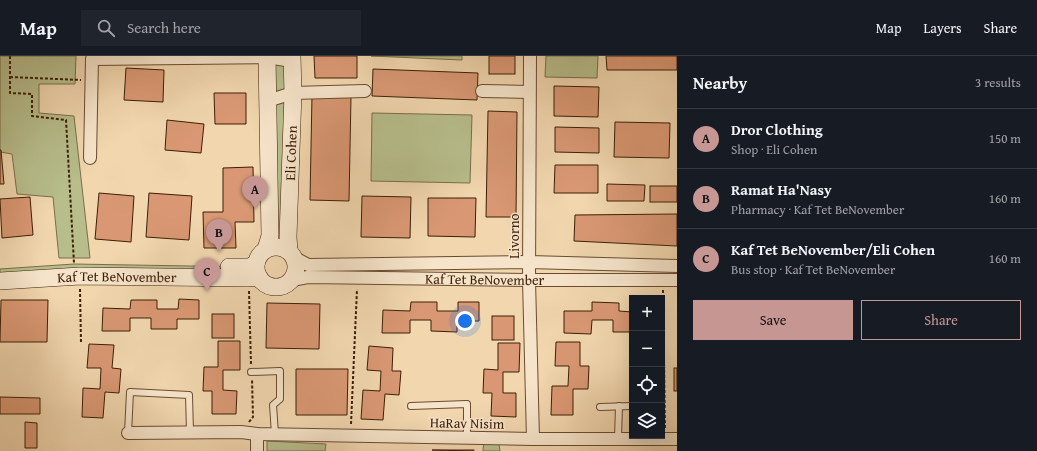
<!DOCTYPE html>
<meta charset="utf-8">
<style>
body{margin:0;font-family:"Gentium Book Plus",serif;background:#20242c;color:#f1f3f6}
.controls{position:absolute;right:12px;bottom:12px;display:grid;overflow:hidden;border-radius:0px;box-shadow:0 4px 16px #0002}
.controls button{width:36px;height:36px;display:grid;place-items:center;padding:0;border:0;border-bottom:1px solid #363941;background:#171b24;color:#f1f3f6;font:20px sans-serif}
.you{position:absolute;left:465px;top:265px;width:14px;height:14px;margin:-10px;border:3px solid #fff;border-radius:50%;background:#1a73e8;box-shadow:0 0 0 6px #1a73e833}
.badge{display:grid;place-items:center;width:26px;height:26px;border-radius:50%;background:#c59692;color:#111;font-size:13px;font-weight:700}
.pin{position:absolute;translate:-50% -33px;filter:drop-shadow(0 1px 2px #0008)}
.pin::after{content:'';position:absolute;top:21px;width:14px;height:12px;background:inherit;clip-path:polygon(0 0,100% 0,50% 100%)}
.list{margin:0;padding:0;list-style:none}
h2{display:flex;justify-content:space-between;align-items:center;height:52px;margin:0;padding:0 16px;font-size:17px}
h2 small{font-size:13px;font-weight:400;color:#9ea1a6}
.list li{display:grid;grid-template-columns:26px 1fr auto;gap:12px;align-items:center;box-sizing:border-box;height:60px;padding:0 16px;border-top:1px solid #363941}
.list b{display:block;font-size:15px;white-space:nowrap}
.list p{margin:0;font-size:13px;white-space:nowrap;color:#9ea1a6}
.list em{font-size:13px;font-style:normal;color:#9ea1a6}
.actions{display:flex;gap:8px;padding:12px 16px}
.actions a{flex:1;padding:9px 0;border:1px solid #c59692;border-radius:0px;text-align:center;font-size:14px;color:#c59692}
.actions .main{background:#c59692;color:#111}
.icon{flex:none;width:22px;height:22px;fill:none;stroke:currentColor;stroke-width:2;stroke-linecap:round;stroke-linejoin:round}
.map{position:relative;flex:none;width:677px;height:395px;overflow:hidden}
header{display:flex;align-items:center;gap:24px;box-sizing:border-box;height:56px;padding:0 20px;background:#171b24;border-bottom:1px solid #363941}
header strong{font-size:19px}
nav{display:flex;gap:22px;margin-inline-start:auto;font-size:14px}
.search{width:280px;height:36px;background:#20242c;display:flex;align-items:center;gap:10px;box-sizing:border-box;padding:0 14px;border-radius:0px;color:#9ea1a6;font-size:15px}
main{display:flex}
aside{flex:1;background:#171b24}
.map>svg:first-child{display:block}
.green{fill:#b7be8c;stroke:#7a6e4a}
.building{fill:#d99873;stroke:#3d1e07}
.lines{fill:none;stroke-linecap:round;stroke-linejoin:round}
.lane-casing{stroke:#6a4c31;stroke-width:8}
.street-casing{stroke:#6a4c31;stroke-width:14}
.secondary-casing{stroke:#3d1e07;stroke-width:18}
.path{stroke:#3d1e07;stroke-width:2;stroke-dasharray:3 2;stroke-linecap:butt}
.lane{stroke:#f6e4ca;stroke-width:6}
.street{stroke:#f6e4ca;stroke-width:12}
.secondary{stroke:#f6e4ca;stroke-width:17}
.labels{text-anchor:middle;stroke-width:3;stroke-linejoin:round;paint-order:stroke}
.street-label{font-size:14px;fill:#3d1e07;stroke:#f6e4ca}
</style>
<header>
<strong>Map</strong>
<div class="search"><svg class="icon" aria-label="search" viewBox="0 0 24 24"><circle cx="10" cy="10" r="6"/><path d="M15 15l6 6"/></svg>Search here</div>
<nav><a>Map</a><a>Layers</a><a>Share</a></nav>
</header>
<main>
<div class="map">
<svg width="677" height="395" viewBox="0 0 677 395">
<rect width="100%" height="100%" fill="#f1d6ae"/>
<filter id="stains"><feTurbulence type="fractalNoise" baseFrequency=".005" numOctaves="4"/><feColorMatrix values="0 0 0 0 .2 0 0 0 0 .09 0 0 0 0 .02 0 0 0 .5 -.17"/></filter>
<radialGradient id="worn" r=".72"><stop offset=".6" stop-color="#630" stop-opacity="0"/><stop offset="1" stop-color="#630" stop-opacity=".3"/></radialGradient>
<g class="green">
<polygon points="0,0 76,0 75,28 39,28 39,57 74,60 90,202 59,202 53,141 17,138 12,98 0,96"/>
<polygon points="267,0 292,0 288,181 270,180"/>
<polygon points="371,0 462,0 462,4"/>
<polygon points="546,0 598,0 597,22 545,21"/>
<polygon points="372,57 472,59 470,127 371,125"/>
<polygon points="74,208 249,211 248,222 0,225 0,213"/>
<polygon points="484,382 498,382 500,395 483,395"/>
<polygon points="267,385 326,388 325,395 267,395"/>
</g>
<g class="building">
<polygon points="314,0 357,0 357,22 315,22"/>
<rect x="489" y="0" width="26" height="18"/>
<polygon points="606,0 677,0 677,14 607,14"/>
<polygon points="126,12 164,14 163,46 124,44"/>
<polygon points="373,13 478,17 477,44 372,40"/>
<polygon points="554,30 599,31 598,61 554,60"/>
<polygon points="214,37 246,37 246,68 215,68"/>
<polygon points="312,39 351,40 349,145 310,144"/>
<polygon points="488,55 517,56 516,161 486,161"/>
<polygon points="167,64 204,68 201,97 165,94"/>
<polygon points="615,66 670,67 669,102 614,101"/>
<polygon points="555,71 599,72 599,97 555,96"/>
<polygon points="0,94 1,94 4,128 0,128"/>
<polygon points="555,109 598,109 598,137 554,137"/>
<polygon points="253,111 254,166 235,166 236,192 204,192 203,156 223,156 223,112"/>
<polygon points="607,128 645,129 644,145 607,145"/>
<rect x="650" y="130" width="27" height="16"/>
<polygon points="99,137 134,140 131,186 95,183"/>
<polygon points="149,137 192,140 189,184 146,181"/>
<polygon points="362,140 411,141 410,182 361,181"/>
<polygon points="30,141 33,179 2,182 0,143"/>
<polygon points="428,142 476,142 475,181 428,180"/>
<polygon points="677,158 677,190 574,185 575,159"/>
<polygon points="179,243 199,244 199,263 177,263 177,273 151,273 151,262 130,262 130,275 102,275 103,252 130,253 131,244 157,244 157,253 178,253"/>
<polygon points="1,244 48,244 47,286 0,286"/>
<polygon points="411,246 437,246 437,255 458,255 458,246 479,246 479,265 457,265 457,276 431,275 431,264 410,264 410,277 382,277 383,254 410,255"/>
<polygon points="592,246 619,247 619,255 632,256 632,276 613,276 613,264 592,264 591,278 564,277 564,255 592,255"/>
<polygon points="267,247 320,248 319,293 266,292"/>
<rect x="212" y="258" width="22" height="24"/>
<rect x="492" y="260" width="22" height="24"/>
<polygon points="218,285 240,285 240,314 223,314 223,334 237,335 236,358 212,358 212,335 203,335 204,311 218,311"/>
<polygon points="556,286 580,286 580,310 589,310 588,333 573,333 573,359 551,359 552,330 568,330 569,310 555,310"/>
<polygon points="498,287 520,287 519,316 503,316 503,337 516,337 516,361 491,360 492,337 483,337 484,313 498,314"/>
<polygon points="89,288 114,289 112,312 121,313 119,337 105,336 103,362 82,361 83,332 100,333 101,312 87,312"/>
<polygon points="369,290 393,292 392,315 401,315 399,339 385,338 383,364 361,363 363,334 380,335 381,315 367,314"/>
<rect x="674" y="312" width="3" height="23"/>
<polygon points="296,313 348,313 347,359 296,359"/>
<polygon points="0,341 40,342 40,358 0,358"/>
<polygon points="25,366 37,367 37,392 25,392"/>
<polygon points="432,394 474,394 474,395"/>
</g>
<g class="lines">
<g class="lane-casing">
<g id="lane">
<polyline points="251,316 280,315 280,343 273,349 275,378"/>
<polyline points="411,350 467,348 467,382"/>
<polyline points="600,351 632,350"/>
<polyline points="128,377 130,336 189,339 190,376"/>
<polyline points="618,383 619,350"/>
</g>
</g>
<g class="street-casing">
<g id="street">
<polyline points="530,0 529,224 533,383"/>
<polyline points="482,35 529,36"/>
<polyline points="267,45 293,37 365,35"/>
<polyline points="90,102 92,3 267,1 292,5"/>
<polyline points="295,202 308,209 529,206 677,210"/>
<path id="s1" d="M292 224 308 221 529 224H677"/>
<polyline points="128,377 241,376 257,378 533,383 677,383"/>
<polyline points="257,378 257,395"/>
</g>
</g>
<g class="secondary-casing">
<g id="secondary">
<circle cx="276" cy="211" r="20"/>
<polyline points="266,193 270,180 267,0"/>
<path id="s2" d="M289 195 288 181 293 37 292 0"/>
<polyline points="229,211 249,211 256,208"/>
<path id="s3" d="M0 225 80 220 248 222 259 221"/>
</g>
</g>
<g class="path">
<polyline points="10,0 10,37 32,38 32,60 66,64 74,207"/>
<polyline points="10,21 81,24"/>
<polyline points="80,233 81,287"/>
<polyline points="663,234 665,372"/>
<polyline points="249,235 251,309"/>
<polyline points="249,366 253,361 252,323"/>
<polyline points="351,368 357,233"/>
</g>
<use href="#lane" class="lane"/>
<use href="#street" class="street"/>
<use href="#secondary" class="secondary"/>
</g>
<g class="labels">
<g class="street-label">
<text dy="5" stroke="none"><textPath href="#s2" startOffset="98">Eli Cohen</textPath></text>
<text transform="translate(514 180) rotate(-90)" y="5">Livorno</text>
<text dy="5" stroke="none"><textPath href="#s3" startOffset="117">Kaf Tet BeNovember</textPath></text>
<text dy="5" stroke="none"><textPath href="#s1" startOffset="193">Kaf Tet BeNovember</textPath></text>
<text transform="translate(467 367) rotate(1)" y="5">HaRav Nisim</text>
</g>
</g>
<rect width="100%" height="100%" filter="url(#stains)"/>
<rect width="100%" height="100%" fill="url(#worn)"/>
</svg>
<div class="controls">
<button>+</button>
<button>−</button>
<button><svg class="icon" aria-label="locate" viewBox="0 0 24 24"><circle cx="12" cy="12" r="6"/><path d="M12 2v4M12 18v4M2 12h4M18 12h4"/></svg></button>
<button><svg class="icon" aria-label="layers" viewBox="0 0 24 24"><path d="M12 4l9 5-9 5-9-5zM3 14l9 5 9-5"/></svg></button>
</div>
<div class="you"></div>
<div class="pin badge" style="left:255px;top:153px">A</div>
<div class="pin badge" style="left:219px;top:196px">B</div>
<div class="pin badge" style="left:207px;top:235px">C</div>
</div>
<aside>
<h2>Nearby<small>3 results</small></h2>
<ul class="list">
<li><span class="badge">A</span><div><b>Dror Clothing</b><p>Shop · Eli Cohen</p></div><em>150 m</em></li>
<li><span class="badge">B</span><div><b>Ramat Ha'Nasy</b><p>Pharmacy · Kaf Tet BeNovember</p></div><em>160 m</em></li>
<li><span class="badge">C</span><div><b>Kaf Tet BeNovember/Eli Cohen</b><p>Bus stop · Kaf Tet BeNovember</p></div><em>160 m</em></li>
</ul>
<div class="actions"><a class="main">Save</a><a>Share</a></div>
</aside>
</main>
